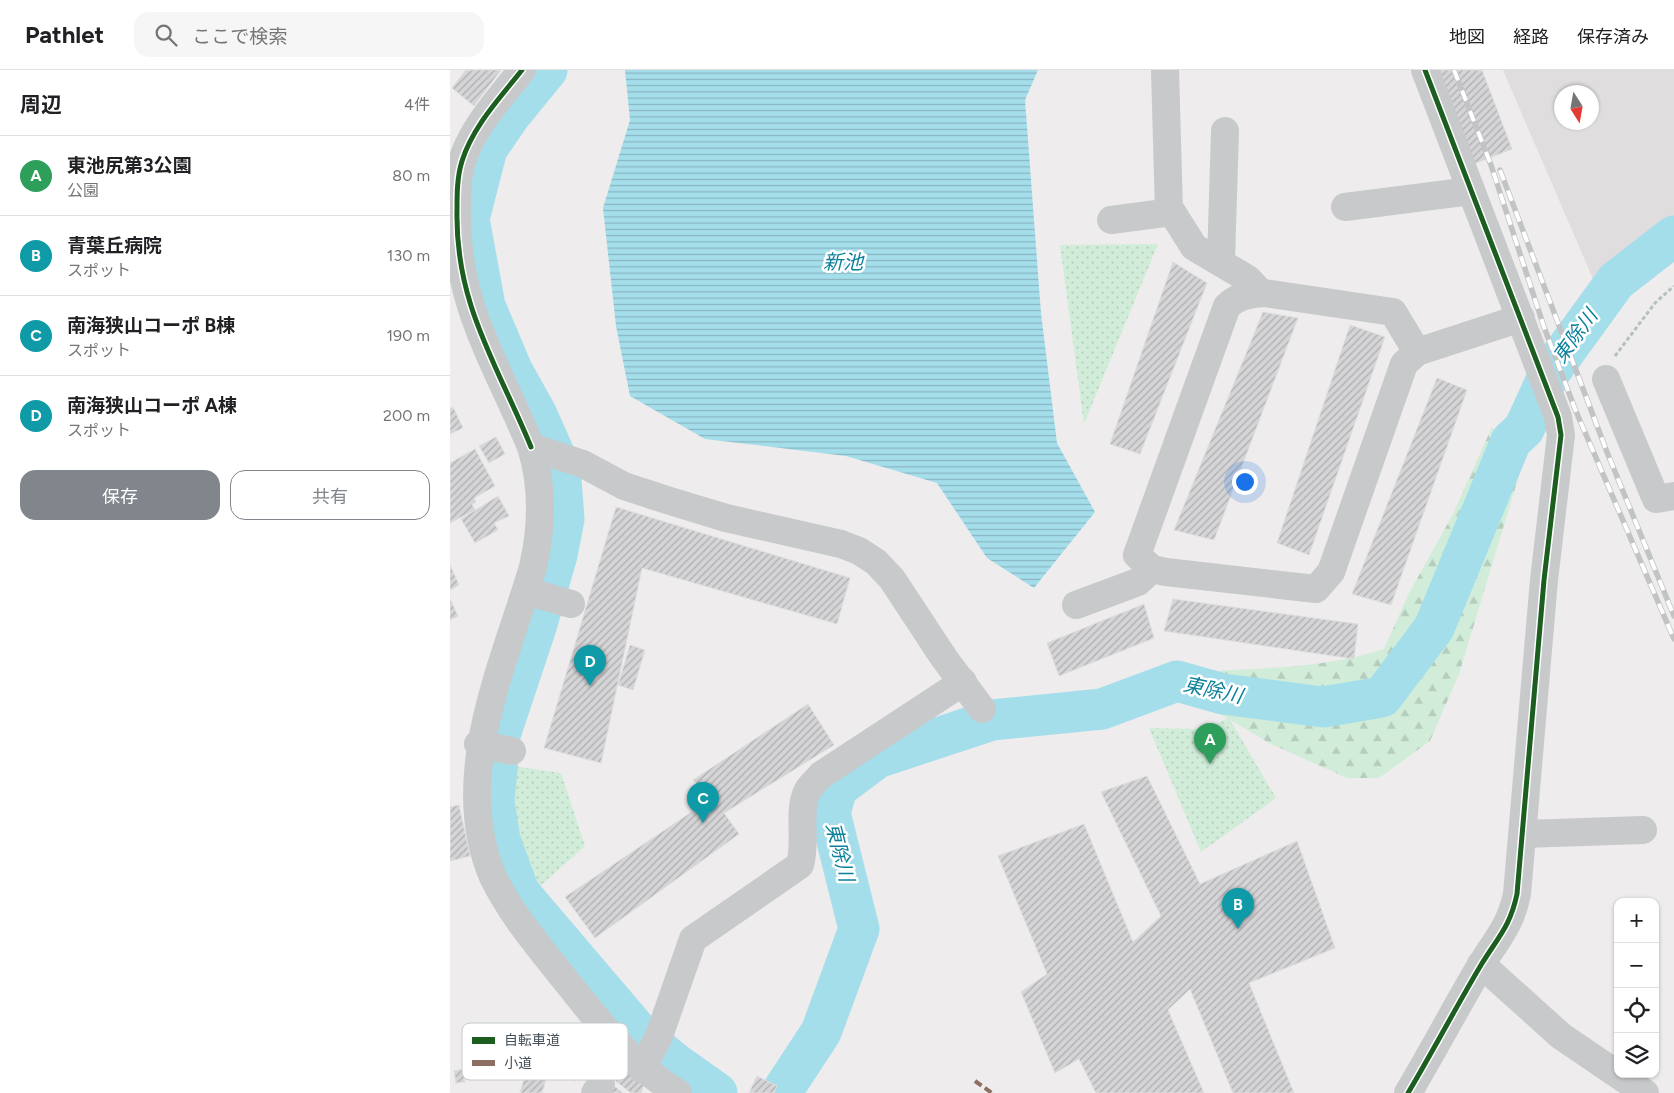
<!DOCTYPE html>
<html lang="ja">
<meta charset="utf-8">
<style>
body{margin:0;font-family:Figtree,"Noto Sans JP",sans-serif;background:#f6f6f6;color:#202124}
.controls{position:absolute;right:15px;bottom:15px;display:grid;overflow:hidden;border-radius:10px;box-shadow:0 1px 4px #0004}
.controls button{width:45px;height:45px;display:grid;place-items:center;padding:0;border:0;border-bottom:1px solid #e0e0e0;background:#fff;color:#202124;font:25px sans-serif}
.compass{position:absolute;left:1104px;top:15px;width:45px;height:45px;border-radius:50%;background:#fff;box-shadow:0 1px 4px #0004;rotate:169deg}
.you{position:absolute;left:794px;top:411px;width:18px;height:18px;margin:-12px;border:4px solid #fff;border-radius:50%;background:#1a73e8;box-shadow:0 0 0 8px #1a73e833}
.badge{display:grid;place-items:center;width:32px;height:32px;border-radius:50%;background:#80868c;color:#fff;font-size:16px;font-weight:700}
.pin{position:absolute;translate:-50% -41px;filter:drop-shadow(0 1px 2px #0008)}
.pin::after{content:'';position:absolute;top:26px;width:18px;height:15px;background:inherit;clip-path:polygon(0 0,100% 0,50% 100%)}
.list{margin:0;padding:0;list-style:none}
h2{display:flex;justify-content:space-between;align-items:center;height:65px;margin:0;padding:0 20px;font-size:21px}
h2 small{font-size:16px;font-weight:400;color:#757577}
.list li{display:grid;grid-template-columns:32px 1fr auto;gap:15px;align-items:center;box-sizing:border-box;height:80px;padding:0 20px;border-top:1px solid #e0e0e0}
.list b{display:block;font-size:19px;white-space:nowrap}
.list p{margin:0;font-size:16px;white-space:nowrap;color:#757577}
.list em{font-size:16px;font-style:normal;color:#757577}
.actions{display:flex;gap:10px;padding:15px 20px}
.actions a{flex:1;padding:11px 0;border:1px solid #80868c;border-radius:15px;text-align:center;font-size:18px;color:#80868c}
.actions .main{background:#80868c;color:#fff}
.icon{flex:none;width:28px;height:28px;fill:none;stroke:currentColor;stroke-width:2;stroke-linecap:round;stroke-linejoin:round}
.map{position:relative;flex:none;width:1224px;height:1023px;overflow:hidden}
header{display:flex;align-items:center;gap:30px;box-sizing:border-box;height:70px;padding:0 25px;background:#fff;border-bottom:1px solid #e0e0e0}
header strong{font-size:24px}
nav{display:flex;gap:28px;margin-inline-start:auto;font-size:18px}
.search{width:350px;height:45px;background:#f6f6f6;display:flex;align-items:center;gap:12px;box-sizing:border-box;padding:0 18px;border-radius:15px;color:#757577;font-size:19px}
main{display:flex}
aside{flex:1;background:#fff}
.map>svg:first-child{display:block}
.education{fill:#e0ddde;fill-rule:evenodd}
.forest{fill:url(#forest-firs)}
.park{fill:url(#park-dots)}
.water{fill:url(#water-rules)}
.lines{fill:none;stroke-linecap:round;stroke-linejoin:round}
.river{stroke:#a5deeb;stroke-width:41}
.building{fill:url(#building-hatch);stroke:#dfdedf}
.path{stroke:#b5c1bc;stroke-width:3;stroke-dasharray:4 2.5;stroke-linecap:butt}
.minor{stroke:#c7c9cb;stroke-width:28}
.rail-casing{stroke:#c2c3c5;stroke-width:5.5}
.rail{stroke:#fff;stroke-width:4;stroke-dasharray:11;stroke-linecap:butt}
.quiet{stroke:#8d6e63;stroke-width:4;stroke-dasharray:8 4;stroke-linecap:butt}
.cycleway-casing{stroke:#fff;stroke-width:8}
.cycleway{stroke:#1b5e20;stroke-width:5}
.labels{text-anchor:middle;stroke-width:5;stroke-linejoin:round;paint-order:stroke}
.water-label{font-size:20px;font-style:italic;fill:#0d819c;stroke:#fff}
.key{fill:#fff;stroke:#c7cacd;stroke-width:1}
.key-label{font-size:14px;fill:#444f59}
</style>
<header>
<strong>Pathlet</strong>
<div class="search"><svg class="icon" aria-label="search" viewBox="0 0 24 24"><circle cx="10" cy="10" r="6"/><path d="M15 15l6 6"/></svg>ここで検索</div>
<nav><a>地図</a><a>経路</a><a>保存済み</a></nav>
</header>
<main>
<aside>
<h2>周辺<small>4件</small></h2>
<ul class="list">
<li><span class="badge" style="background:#2e9e5b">A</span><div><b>東池尻第3公園</b><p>公園</p></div><em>80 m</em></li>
<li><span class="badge" style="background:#0f9aa8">B</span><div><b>青葉丘病院</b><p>スポット</p></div><em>130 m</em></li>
<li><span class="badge" style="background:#0f9aa8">C</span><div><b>南海狭山コーポ B棟</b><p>スポット</p></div><em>190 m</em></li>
<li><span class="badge" style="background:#0f9aa8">D</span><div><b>南海狭山コーポ A棟</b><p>スポット</p></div><em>200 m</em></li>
</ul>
<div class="actions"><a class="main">保存</a><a>共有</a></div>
</aside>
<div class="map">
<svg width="1224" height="1023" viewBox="0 0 1224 1023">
<defs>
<pattern id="forest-firs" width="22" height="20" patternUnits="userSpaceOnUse" patternTransform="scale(1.25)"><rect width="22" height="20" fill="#d1edda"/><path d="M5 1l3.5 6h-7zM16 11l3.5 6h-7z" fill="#b5cdbd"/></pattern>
<pattern id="park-dots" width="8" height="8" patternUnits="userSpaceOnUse" patternTransform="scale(1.25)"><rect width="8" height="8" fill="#d1edda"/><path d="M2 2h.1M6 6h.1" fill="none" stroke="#b5cdbd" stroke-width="1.8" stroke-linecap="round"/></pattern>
<pattern id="water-rules" width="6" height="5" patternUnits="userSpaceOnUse" patternTransform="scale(1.25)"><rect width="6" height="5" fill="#a5deeb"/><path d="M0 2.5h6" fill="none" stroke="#88b6c1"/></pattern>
<pattern id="building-hatch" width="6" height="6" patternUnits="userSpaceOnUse" patternTransform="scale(1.25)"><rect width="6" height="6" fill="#d5d4d7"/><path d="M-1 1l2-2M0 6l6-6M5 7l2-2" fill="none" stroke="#aeaeb1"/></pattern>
</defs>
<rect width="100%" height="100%" fill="#eeecec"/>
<path class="education" d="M1053 0H1224V146L1146 216ZM1112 22H1142V52H1112Z"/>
<path class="forest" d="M1042 357 1070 402 1009 604 980 671 929 708H897L819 673 752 633 765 601C823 598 879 597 934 579L959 523 1002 446Z"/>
<g class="park">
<polygon points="708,174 634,354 610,175"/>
<polygon points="779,648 826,728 751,782 699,658 753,659"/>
<polygon points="57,695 111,703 135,776 88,818 69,792 55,735"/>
</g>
<polygon class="water" points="175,0 588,0 575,30 591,243 607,373 645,442 584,518 537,488 487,413 396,386 255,369 180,326 166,256 153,138 180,50"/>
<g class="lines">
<g class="river">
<polyline points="97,0 61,44 37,79 19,149 35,236 62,300 87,345 110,397 114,449 107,485 86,557 50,665 44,731 50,770 69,822 189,963 222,991 267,1023"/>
<polyline points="331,1023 371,962 409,859 380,743 387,718 427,688 542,650 652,639 727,611 773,624 873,637 932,627 984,558 1061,371 1074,359 1100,302 1166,211 1224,166"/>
</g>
</g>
<g class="building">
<polygon points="16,0 51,0 24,36 2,18"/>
<polygon points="983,0 1032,0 1062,79 1021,95"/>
<polygon points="723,192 757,213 690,384 660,374"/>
<polygon points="813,242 848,248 764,470 724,460"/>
<polygon points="900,255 935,267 859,485 827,473"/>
<polygon points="987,308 1017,320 941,535 902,524"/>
<polygon points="3,337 13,358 0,364 0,339"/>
<polygon points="46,367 55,384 39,393 29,376"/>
<polygon points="25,379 45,416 24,428 26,432 22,434 25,440 0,453 0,393"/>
<polygon points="48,426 59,446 44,453 48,460 25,473 11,449"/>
<polygon points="166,437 400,508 387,554 192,498 151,693 94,678"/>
<polygon points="0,495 9,515 0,520"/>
<polygon points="0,529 8,546 0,550"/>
<polygon points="723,529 908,554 904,589 714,561"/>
<polygon points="694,534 704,568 609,606 597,573"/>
<polygon points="180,575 195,580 183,620 168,615"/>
<polygon points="358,634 384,675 274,743 289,764 145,868 115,827 261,729 243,710"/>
<polygon points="697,706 750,814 847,771 885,878 799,913 844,1023 783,1023 740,919 718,940 754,1023 646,1023 629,989 605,1003 571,922 597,904 548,786 634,754 683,872 711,846 651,722"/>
<polygon points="9,735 20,786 0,791 0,737"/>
<polygon points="124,977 141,989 125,1011 95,990 100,984 105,988 111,981 119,983"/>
<polygon points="166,993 194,1014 191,1023 181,1023 159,1006 160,1004 159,1003"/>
<polygon points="77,998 98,1003 92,1023 70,1023"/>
<polygon points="13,999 15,1012 6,1013 4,1001"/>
<polygon points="307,1006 327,1016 324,1023 299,1023"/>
<polygon points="163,1015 173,1023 157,1023"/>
</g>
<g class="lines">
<polyline class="path" points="1165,286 1205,233 1224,216"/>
<g class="minor">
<path d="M72 0C50 28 23 56 12 91 7 107 7 124 7 140 5 234 47 294 81 377 93 416 92 458 83 497 54 595 0 707 43 807 61 844 87 874 112 906 147 949 179 994 228 1023"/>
<polyline points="715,0 719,142"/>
<polyline points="895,137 1021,121"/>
<polyline points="661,150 722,142 744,177 798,209 811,223"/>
<polyline points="771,192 775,61"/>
<path d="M967 282 954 294 881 502 866 519 716 502 702 499 687 485 777 236C788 226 799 224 814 223L943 242 967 282 1071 248"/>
<polyline points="1156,309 1206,429 1224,426"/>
<polyline points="81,377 133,394 174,416 220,431 276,448 391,474 409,481 426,492 442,509 494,588 532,639"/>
<polyline points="76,521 121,534"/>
<polyline points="626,535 688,512 702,499"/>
<polyline points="28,674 62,681"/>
<polyline points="1073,764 1193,760"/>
<polyline points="1031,894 1111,966 1195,1023"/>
<path d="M192 999 209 966 243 869 350 795C357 772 347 739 358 720 361 715 367 710 371 705L513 612"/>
<polyline points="145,1023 151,1015"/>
<path d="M958 1023C983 981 1006 937 1031 895 1048 867 1060 857 1067 824L1094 510 1111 365 1108 347 975 0"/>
</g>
<g class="rail-casing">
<g id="rail">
<polyline points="1004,0 1041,95 1094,257 1125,339 1224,569"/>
<polyline points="1050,100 1157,382 1224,546"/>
</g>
</g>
<use href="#rail" class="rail"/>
<polyline class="quiet" points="525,1011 542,1023"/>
<g class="cycleway-casing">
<g id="cycleway">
<path d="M72 0C50 28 23 56 12 91 7 107 7 124 7 140 5 234 47 294 81 377"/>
<path d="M958 1023C983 981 1006 937 1031 895 1048 867 1060 857 1067 824L1094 510 1111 365 1108 347 975 0"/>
</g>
</g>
<use href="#cycleway" class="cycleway"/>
</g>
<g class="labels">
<g class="water-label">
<text x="393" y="199">新池</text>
<text transform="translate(1125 266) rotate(-54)" y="7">東除川</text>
<text transform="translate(763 620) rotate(12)" y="7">東除川</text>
<text transform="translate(390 782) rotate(76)" y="7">東除川</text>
</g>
</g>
<rect x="12" y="953" width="166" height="57" rx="8" class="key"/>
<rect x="22" y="967" width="23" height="7" fill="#1b5e20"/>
<rect x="22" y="990" width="23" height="6" fill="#8d6e63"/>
<g class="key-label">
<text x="54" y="975">自転車道</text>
<text x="54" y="998">小道</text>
</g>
</svg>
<div class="controls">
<button>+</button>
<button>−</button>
<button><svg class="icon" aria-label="locate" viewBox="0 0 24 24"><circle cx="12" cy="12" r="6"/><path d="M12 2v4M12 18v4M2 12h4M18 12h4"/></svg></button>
<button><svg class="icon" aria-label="layers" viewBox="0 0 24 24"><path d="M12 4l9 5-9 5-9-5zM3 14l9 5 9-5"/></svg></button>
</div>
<svg class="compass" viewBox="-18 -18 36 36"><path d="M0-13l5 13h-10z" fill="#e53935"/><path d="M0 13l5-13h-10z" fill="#757577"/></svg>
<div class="you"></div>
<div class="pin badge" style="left:760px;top:694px;background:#2e9e5b">A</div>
<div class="pin badge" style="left:788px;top:859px;background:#0f9aa8">B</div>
<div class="pin badge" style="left:253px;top:753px;background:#0f9aa8">C</div>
<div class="pin badge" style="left:140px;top:616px;background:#0f9aa8">D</div>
</div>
</main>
